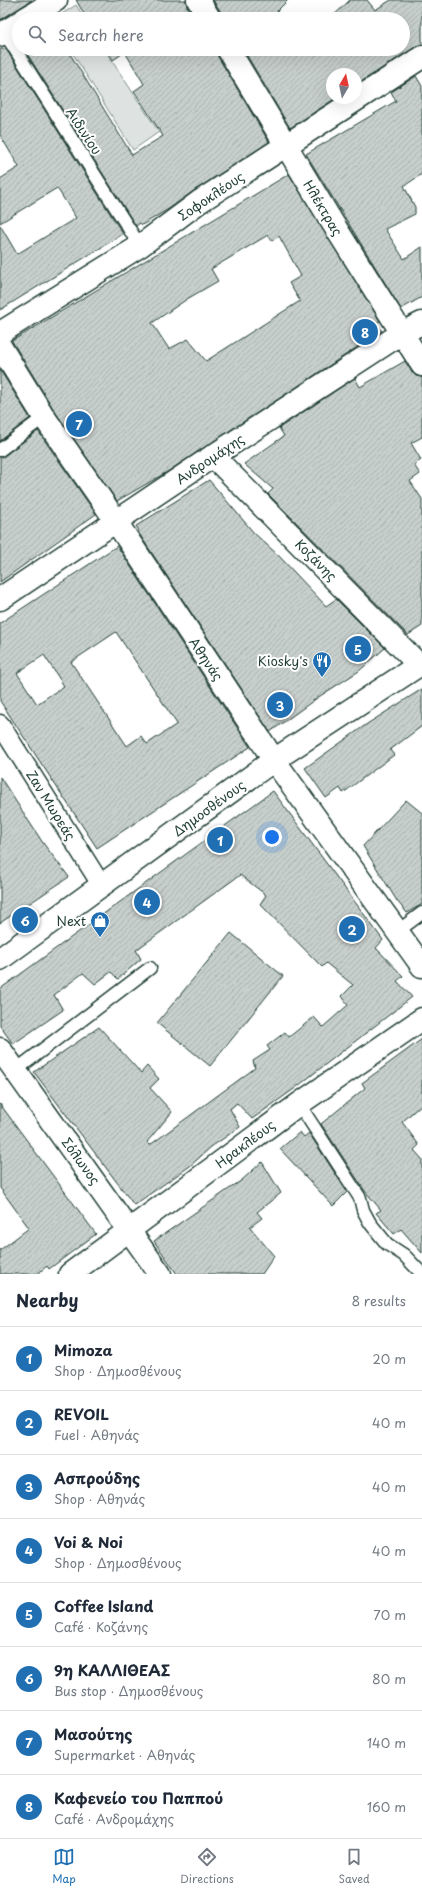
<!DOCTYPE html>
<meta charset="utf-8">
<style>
body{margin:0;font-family:"Playpen Sans",sans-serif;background:#f2f2f3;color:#1f2937}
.compass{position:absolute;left:326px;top:68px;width:36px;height:36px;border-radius:50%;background:#fff;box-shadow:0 4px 16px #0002;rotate:9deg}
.you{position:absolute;left:272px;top:837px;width:14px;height:14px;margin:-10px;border:3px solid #fff;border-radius:50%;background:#1a73e8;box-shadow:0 0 0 6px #1a73e833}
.badge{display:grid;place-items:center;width:26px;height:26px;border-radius:50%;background:#1f6fb2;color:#fff;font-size:13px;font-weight:700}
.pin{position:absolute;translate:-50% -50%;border:2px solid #fff;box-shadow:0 1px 4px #0006}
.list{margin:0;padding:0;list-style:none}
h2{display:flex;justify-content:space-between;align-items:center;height:52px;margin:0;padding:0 16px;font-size:17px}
h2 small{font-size:13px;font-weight:400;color:#747a83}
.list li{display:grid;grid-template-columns:26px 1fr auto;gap:12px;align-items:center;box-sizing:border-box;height:64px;padding:0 16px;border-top:1px solid #e0e1e3}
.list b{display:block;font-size:15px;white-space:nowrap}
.list p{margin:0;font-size:13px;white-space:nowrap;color:#747a83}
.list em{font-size:13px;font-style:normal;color:#747a83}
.icon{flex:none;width:22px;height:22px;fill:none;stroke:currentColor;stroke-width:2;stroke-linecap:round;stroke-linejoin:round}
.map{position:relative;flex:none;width:422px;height:1274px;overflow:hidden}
.search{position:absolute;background:#fff;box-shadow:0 4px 16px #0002;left:12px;right:12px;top:12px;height:44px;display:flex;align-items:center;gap:10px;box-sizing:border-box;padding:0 14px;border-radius:22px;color:#747a83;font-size:15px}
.sheet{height:564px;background:#fff}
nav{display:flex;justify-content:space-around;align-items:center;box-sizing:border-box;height:56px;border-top:1px solid #e0e1e3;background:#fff;font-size:11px;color:#747a83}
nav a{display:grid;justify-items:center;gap:2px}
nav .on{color:#1f6fb2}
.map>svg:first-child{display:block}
.green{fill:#dee3e2;stroke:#7e908b}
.building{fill:url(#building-hatch);stroke:#1f3d34;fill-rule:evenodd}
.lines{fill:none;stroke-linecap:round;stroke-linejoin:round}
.service-casing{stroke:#1f3d34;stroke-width:15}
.pedestrian-casing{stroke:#1f3d34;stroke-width:21}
.minor-casing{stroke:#1f3d34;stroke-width:25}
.tertiary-casing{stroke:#1f3d34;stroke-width:25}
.service{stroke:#fff;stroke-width:12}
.pedestrian{stroke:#fff;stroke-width:18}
.minor{stroke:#fff;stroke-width:22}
.tertiary{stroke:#fff;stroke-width:22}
.labels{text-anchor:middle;stroke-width:4;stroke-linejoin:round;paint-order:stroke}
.street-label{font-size:13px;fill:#1f3d34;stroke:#fff}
.poi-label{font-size:13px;fill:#1f3d34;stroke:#fff;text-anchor:end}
</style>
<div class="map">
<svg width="422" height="1274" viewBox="0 0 422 1274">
<defs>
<pattern id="building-hatch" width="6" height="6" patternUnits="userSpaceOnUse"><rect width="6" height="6" fill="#c7cfcc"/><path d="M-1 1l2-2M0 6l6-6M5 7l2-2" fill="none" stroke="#aab3b0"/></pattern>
</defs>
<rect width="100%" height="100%" fill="#fff"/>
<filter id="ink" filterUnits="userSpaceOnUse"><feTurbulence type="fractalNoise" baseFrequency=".025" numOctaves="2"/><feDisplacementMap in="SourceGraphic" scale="8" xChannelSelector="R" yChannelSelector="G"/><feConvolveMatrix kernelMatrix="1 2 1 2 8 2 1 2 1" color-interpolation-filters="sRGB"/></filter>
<g filter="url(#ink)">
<g class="green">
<polygon points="76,5 85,19 54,19"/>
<polygon points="70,49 104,49 159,132 133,150"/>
</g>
<g class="building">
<polygon points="0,0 32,0 0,20"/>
<polygon points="76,0 186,0 187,7 195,19 87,19"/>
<polygon points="213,0 288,0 277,11 283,19 222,19 221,12"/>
<polygon points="350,0 367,0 375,10 391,0 422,0 422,45 415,47 356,85 356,74 332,74 332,98 336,98 290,128 243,49 403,49 403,19 330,19"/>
<polygon points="0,49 6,49 123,234 0,310 0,225 17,254 76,218 57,188 0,223 0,179 19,167 0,135"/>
<polygon points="24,49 67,49 132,155 163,136 134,91 144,84 125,52 113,60 106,49 216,49 217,55 269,142 192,192 170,208 142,225 140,223 136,226"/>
<polygon points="416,76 422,86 422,174 404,186 415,207 415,214 385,229 404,259 422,247 422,297 401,309 306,154 396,101 391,92"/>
<path d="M289 174 380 321 376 323 382 331 167 472 117 501 54 410 12 341ZM268 235 272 241 279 236 301 276 289 283 300 301 206 361 188 339 169 349 152 323 187 299 218 281 211 269Z"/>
<polygon points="405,361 412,372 416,376 422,377 422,437 411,443 421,460 414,465 420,474 410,481 422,499 422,626 408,635 268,494 273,489 244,464 284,436 279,428 355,378 360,387"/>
<polygon points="0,370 30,418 0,441"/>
<polygon points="38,431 96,514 0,582 0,457 4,456"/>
<polygon points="209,480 254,533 279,556 326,606 336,599 385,648 359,671 317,698 270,732 138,532 139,531 136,526"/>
<path d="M117 546 250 747 97 848 0 701V623ZM116 632 177 724 147 744 141 736 127 746 71 662ZM44 655 64 686 37 704 17 673Z"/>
<polygon points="422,689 422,726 390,750 394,755 343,793 340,788 326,798 305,768 367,724"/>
<polygon points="0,777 43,843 69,877 0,923"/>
<polygon points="273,791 383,940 376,948 403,976 397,981 412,997 294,1089 252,1119 237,1103 230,1109 240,1127 211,1147 190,1166 134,1205 34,1072 99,1027 141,1073 147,1066 159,1079 150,1088 172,1112 147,1142 150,1145 255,1068 253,1061 270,1050 267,1046 285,1032 289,1037 314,1017 323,1027 348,1005 342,996 353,985 326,963 322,967 260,904 266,895 240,875 136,950 141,959 118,979 111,972 95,984 83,973 54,995 63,1010 13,1044 0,1026 0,989"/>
<polygon points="406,800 422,813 422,904 407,913 397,901 363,846"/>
<polygon points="231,933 283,976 210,1066 157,1023"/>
<polygon points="422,1039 422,1104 402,1122 419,1145 414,1150 422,1159 422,1253 401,1229 394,1234 376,1213 381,1210 365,1191 321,1124 365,1088 362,1083"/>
<polygon points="0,1104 96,1234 49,1269 47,1266 37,1274 0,1274 0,1250 29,1228 0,1188"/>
<polygon points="300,1132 304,1137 309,1133 347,1192 333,1206 280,1149"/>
<polygon points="262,1162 281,1193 257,1212 262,1218 250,1227 274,1256 262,1274 177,1274 154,1241 242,1180"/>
</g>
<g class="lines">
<g class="service-casing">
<g id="service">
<polyline points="4,32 140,246"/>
<polyline points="0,450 44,417"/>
<polyline points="398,931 422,913"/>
<polyline points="16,1070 150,968"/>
<polyline points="299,1104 360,1198 363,1210 370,1223 387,1244 404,1255 422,1274"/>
</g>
</g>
<g class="pedestrian-casing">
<polyline id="pedestrian" points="0,724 102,886"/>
</g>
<g class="minor-casing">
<g id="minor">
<polyline points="198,0 210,19"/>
<polyline points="25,19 56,0"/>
<polyline points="0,35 19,23"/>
<polyline points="228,49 332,222 422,365"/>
<polyline points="0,333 140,246 199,202 422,57"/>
<polyline points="0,346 44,417 105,505 274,760 422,966"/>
<polyline points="213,456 419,665"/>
<polyline points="0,599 213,456 402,333 422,323"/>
<polyline points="0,1049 160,1274"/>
<polyline points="70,1274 299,1104 422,1019"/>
</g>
</g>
<g class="tertiary-casing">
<polyline id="tertiary" points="0,959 274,760 422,663"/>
</g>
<use href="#service" class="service"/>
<use href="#pedestrian" class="pedestrian"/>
<use href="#minor" class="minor"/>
<use href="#tertiary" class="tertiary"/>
</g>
</g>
<defs>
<g id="restaurant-pin" transform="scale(1)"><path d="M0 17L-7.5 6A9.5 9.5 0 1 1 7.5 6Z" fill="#1f6fb2" stroke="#fff"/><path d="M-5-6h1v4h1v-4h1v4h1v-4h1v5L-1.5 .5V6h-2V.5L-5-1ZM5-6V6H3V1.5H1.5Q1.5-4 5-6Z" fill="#fff"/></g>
<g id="shop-pin" transform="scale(1)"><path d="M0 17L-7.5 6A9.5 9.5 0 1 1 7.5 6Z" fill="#1f6fb2" stroke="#fff"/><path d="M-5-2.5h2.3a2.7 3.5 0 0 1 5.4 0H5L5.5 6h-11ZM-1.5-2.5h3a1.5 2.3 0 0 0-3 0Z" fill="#fff"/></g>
</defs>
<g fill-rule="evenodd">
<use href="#restaurant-pin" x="322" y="661"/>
<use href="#shop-pin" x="100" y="921"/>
</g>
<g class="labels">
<g class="street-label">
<text transform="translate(84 131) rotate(57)" y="5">Αιδινίου</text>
<text transform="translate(211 196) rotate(-34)" y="5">Σοφοκλέους</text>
<text transform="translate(323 208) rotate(59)" y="5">Ηλέκτρας</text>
<text transform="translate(210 459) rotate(-34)" y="5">Ανδρομάχης</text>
<text transform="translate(316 560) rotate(45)" y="5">Κοζάνης</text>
<text transform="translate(206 659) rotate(56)" y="5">Αθηνάς</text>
<text transform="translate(51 805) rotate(58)" y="5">Ζαν Μωρεάς</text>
<text transform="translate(209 808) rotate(-36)" y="5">Δημοσθένους</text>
<text transform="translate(245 1144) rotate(-37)" y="5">Ηρακλέους</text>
<text transform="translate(81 1161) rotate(54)" y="5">Σόλωνος</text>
</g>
<g class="poi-label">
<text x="308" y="666">Kiosky's</text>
<text x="86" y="926">Next</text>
</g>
</g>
</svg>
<svg class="compass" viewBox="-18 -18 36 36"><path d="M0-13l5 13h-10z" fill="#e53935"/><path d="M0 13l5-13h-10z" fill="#747a83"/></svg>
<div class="you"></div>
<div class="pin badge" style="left:220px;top:840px">1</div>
<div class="pin badge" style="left:352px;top:929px">2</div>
<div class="pin badge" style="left:280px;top:705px">3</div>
<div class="pin badge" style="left:147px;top:902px">4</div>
<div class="pin badge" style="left:358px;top:649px">5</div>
<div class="pin badge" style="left:25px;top:920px">6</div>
<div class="pin badge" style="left:79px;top:424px">7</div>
<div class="pin badge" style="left:365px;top:332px">8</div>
<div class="search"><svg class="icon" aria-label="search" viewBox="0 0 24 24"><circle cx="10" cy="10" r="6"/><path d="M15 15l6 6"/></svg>Search here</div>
</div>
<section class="sheet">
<h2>Nearby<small>8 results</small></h2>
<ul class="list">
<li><span class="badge">1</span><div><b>Mimoza</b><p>Shop · Δημοσθένους</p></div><em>20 m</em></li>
<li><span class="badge">2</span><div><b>REVOIL</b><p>Fuel · Αθηνάς</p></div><em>40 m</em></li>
<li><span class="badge">3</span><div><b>Ασπρούδης</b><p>Shop · Αθηνάς</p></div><em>40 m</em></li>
<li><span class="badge">4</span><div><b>Voi &amp; Noi</b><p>Shop · Δημοσθένους</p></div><em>40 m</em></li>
<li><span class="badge">5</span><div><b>Coffee Island</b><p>Café · Κοζάνης</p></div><em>70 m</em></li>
<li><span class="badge">6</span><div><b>9η ΚΑΛΛΙΘΕΑΣ</b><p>Bus stop · Δημοσθένους</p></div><em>80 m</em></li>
<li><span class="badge">7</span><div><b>Μασούτης</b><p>Supermarket · Αθηνάς</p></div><em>140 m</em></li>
<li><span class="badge">8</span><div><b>Καφενείο του Παππού</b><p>Café · Ανδρομάχης</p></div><em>160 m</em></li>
</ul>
</section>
<nav>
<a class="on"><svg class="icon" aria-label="map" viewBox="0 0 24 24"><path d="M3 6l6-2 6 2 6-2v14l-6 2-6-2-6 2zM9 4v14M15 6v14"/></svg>Map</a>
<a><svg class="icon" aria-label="directions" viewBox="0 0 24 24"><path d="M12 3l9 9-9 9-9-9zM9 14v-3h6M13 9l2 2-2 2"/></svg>Directions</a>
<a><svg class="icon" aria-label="saved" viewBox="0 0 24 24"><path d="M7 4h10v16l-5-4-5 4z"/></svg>Saved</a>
</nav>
